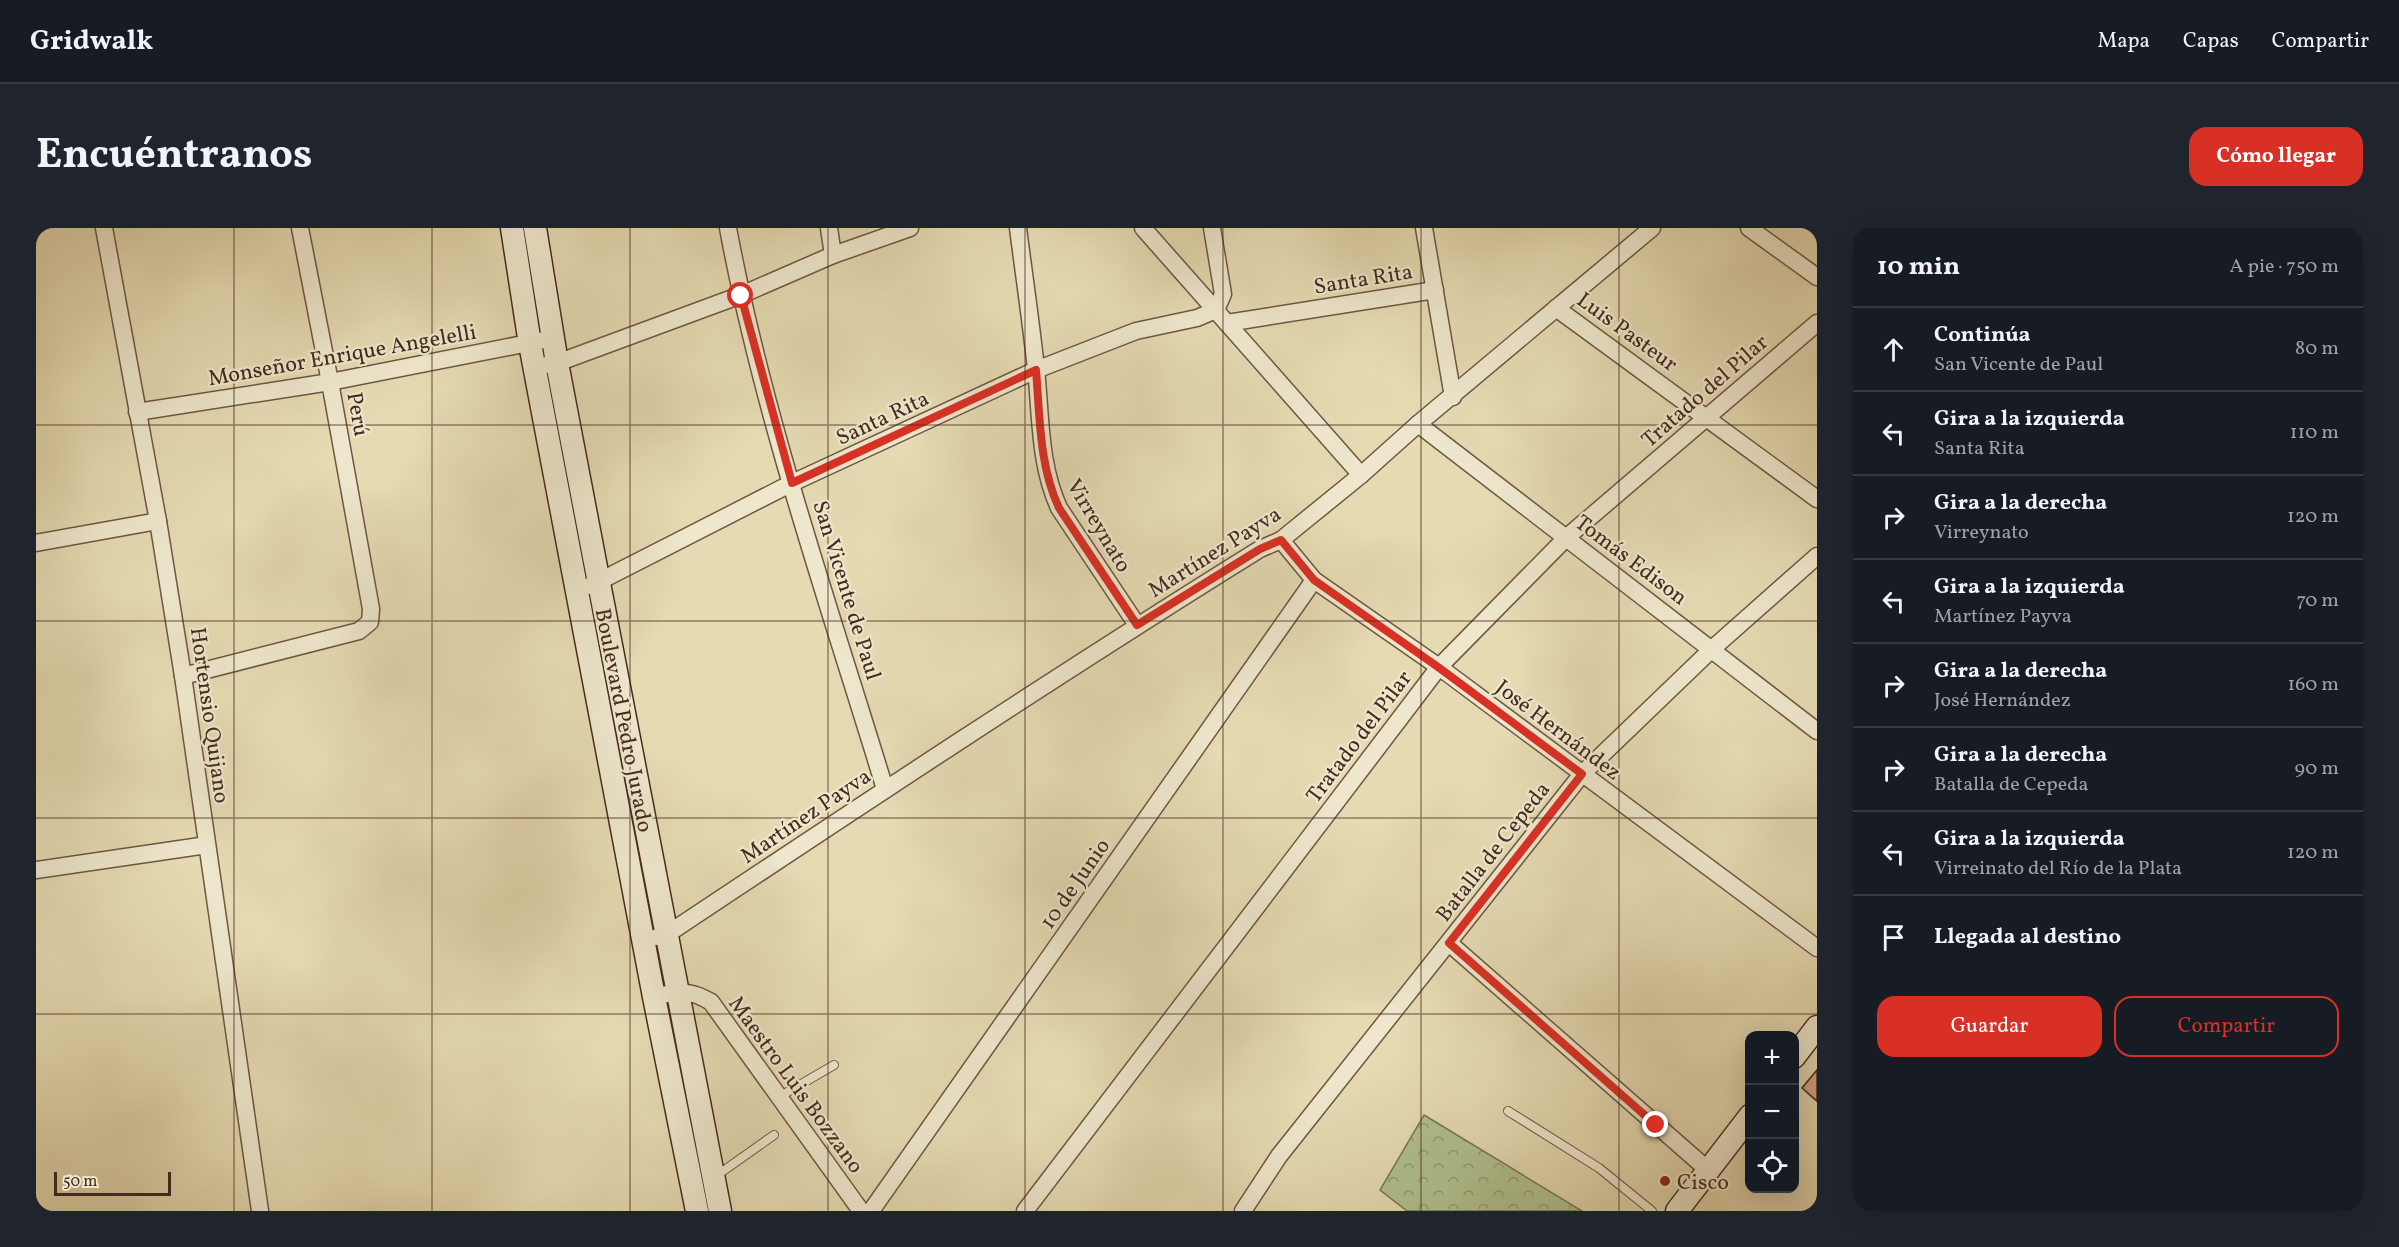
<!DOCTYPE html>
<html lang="es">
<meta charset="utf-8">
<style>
body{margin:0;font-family:Vollkorn,serif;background:#20242c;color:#f1f3f6}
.controls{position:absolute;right:18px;bottom:18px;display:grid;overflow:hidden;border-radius:12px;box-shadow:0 6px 24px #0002}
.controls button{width:54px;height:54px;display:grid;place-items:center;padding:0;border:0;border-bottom:2px solid #363941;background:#171b24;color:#f1f3f6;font:30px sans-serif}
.scale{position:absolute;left:18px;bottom:15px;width:117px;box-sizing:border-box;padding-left:6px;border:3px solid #452b1e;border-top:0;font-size:16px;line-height:21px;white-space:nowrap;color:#452b1e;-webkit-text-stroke:4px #eee7cd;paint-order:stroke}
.stop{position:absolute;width:18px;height:18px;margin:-14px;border:4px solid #d93025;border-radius:50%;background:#fff}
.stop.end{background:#d93025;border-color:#fff;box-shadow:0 2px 6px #0008}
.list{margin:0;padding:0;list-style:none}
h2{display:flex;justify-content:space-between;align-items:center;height:78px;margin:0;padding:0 24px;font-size:26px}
h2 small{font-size:20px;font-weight:400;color:#9ea1a6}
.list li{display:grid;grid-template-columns:39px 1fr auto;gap:18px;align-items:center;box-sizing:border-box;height:84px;padding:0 24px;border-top:2px solid #363941}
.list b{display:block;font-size:22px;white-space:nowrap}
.list p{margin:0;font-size:20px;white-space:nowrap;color:#9ea1a6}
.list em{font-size:20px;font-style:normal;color:#9ea1a6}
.actions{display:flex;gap:12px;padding:18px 24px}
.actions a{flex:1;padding:14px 0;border:2px solid #d93025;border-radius:18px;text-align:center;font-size:21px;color:#d93025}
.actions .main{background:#d93025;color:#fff}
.icon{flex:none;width:33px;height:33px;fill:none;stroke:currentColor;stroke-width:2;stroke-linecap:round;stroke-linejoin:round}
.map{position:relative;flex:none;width:1781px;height:983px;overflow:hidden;border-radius:18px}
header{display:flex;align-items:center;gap:36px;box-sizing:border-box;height:84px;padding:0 30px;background:#171b24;border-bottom:2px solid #363941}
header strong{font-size:28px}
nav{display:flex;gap:33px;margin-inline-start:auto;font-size:21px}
.intro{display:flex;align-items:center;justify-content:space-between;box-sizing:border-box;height:144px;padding:0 36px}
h1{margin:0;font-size:42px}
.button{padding:15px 27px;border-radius:18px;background:#d93025;color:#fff;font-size:21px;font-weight:700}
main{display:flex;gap:36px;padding:0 36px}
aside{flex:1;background:#171b24;border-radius:18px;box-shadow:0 6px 24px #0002}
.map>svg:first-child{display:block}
.grass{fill:url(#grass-tufts);stroke:#7a7656;stroke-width:1.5}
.forest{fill:url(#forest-crowns);stroke:#7a7656;stroke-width:1.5}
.building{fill:#d8a68d;stroke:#452b1e;stroke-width:1.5;filter:url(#shadow)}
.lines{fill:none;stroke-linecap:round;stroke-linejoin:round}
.service-casing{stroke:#6d5743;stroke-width:10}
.minor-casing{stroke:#6d5743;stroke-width:19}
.secondary-casing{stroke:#452b1e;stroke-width:25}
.service{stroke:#eee7cd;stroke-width:8}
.minor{stroke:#eee7cd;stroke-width:16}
.secondary{stroke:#eee7cd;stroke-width:22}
.route{stroke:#d93025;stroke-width:8}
.grid{fill:none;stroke:#452b1e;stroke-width:1.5;stroke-opacity:0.55}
.poi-dot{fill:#8f2418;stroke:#eee7cd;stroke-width:2}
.labels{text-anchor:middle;stroke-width:4.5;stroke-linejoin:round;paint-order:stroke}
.street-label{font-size:22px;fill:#452b1e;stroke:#eee7cd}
.poi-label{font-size:22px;fill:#452b1e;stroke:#eee7cd;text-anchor:start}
</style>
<header>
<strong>Gridwalk</strong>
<nav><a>Mapa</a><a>Capas</a><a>Compartir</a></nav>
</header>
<div class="intro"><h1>Encuéntranos</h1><a class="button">Cómo llegar</a></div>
<main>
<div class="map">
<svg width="1781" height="983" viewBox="0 0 1781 983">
<defs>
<pattern id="grass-tufts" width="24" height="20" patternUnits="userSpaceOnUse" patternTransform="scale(1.5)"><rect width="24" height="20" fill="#b0c18f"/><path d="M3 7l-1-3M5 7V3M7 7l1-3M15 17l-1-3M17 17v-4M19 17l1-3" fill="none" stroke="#919d74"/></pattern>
<pattern id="forest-crowns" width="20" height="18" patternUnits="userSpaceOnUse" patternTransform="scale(1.5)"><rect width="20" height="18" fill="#b0c18f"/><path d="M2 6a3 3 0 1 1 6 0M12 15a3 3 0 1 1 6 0" fill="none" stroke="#919d74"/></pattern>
<filter id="shadow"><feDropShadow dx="5" dy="5" stdDeviation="0" flood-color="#0004"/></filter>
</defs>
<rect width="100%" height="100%" fill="#e5dab2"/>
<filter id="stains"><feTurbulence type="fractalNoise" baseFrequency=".00333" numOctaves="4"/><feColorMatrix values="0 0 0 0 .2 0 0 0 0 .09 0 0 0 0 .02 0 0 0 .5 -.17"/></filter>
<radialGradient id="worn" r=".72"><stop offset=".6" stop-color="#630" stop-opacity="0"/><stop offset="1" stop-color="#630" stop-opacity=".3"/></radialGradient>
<polygon class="grass" points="573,468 577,468 615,671 610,672"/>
<polygon class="forest" points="1388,887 1546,983 1371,983 1344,962"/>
<polygon class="building" points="1781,842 1781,873 1766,860"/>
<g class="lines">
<g class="service-casing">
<g id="service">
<polyline points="743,869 798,837"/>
<polyline points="1472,883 1563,940 1616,983"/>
<polyline points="680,948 738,907"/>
</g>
</g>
<g class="minor-casing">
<g id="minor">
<polyline points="68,0 122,293 147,448 224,983"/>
<path d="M692 0C727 188 793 377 849 561"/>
<polyline points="793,0 797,27"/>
<path d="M982 0C988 47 995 94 1000 141 1005 189 1003 236 1023 280L1101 397"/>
<polyline points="1107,0 1325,247"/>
<polyline points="1176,0 1187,66 1180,82"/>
<polyline points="1388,0 1417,169"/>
<polyline points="1713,0 1781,49"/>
<polyline points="1520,80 1781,271"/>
<polyline points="1191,95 1399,62"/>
<polyline points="510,137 521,135 705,67 797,27 874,0"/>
<polyline points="101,184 294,154 518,110"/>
<polyline points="1382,196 1781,503"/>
<polyline points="1245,312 1278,352 1403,439 1781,720"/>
<polyline points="0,315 122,293"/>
<polyline points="554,358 756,255 1000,142 1100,103 1161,90 1180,82"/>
<polyline points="147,448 323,403 334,394 335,381 294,154 264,0"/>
<polyline points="0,642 171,617"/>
<path d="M621 709 630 707C827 576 1023 446 1224 321L1245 312 1325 247 1382 196 1616 0"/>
<polyline points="1413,715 1672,942"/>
<path d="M618 769C642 763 653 761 675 774L825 983"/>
<polyline points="835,983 1278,352"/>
<polyline points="989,983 1403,439 1531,309 1781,95"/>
<polyline points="1207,983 1243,928 1546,546 1676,421 1781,328"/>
</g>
</g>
<g class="secondary-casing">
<g id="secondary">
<polyline points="476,0 494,116 618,769 661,983"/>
<polyline points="499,0 521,135 563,355 684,983"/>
<polyline points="1758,829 1781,799"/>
<polyline points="1641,983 1714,888"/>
</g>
</g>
<use href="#service" class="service"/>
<use href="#minor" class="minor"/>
<use href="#secondary" class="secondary"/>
</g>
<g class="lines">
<path class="route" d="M705 68 756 255 1000 142C1004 189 1003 237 1023 280L1101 397 1224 321 1245 312 1278 352 1402 439 1546 546 1413 715 1620 897"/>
</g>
<path class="grid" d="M198 0V983M396 0V983M594 0V983M792 0V983M989 0V983M1187 0V983M1385 0V983M1583 0V983M0 197H1781M0 393H1781M0 590H1781M0 786H1781"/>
<circle class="poi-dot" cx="1629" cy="953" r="6"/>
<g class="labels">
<g class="street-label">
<text transform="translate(1327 50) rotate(-9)" y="8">Santa Rita</text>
<text transform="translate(1592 103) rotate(36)" y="8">Luis Pasteur</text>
<text transform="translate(306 126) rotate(-10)" y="8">Monseñor Enrique Angelelli</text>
<text transform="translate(1668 162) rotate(-41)" y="8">Tratado del Pilar</text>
<text transform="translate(323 186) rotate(80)" y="8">Perú</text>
<text transform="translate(846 189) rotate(-25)" y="8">Santa Rita</text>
<text transform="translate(1064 297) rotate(59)" y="8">Virreynato</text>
<text transform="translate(1178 323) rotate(-32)" y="8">Martínez Payva</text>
<text transform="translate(1596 331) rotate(37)" y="8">Tomás Edison</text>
<text transform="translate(812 362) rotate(73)" y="8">San Vicente de Paul</text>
<text transform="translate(175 487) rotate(82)" y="8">Hortensio Quijano</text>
<text transform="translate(589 492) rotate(79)" y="8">Boulevard Pedro Jurado</text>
<text transform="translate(1523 501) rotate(37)" y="8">José Hernández</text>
<text transform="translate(1322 508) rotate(-53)" y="8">Tratado del Pilar</text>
<text transform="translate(769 587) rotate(-34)" y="8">Martínez Payva</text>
<text transform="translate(1456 623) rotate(-52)" y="8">Batalla de Cepeda</text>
<text transform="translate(1038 655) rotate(-55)" y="8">10 de Junio</text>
<text transform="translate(761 856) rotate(54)" y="8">Maestro Luis Bozzano</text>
</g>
<g class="poi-label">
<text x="1641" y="961">Cisco</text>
</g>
</g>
<rect width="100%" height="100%" filter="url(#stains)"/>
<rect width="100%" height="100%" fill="url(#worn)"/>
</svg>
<div class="controls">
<button>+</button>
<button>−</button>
<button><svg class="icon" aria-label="locate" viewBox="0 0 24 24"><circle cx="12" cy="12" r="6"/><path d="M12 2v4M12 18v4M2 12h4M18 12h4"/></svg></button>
</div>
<div class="scale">50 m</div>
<div class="stop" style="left:705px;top:68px"></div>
<div class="stop end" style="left:1620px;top:897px"></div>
</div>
<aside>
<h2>10 min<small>A pie · 750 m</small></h2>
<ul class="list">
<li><svg class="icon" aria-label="ahead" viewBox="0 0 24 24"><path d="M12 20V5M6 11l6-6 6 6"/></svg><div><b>Continúa</b><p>San Vicente de Paul</p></div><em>80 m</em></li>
<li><svg class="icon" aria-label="left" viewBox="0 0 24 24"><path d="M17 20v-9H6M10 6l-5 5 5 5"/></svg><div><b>Gira a la izquierda</b><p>Santa Rita</p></div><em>110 m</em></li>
<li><svg class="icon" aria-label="right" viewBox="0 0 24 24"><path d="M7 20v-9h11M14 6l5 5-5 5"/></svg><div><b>Gira a la derecha</b><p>Virreynato</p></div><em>120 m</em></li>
<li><svg class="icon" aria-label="left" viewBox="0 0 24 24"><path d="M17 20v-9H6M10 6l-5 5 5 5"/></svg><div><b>Gira a la izquierda</b><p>Martínez Payva</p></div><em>70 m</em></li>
<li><svg class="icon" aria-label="right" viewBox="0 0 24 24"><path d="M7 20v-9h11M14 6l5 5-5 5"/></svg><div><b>Gira a la derecha</b><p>José Hernández</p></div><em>160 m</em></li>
<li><svg class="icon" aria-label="right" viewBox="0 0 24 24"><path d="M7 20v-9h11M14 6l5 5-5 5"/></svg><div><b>Gira a la derecha</b><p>Batalla de Cepeda</p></div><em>90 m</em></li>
<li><svg class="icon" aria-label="left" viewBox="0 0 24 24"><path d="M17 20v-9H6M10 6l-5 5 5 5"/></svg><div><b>Gira a la izquierda</b><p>Virreinato del Río de la Plata</p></div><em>120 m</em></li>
<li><svg class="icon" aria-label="arrive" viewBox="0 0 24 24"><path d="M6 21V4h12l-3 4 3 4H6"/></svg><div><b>Llegada al destino</b></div></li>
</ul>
<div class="actions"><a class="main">Guardar</a><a>Compartir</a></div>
</aside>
</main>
